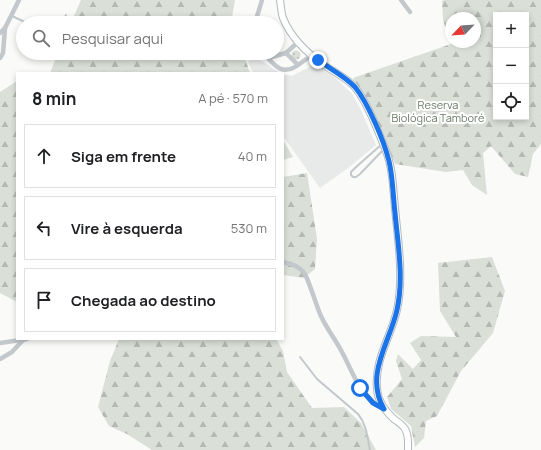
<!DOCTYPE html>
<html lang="pt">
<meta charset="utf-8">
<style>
body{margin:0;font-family:Manrope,sans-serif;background:#f6f6f6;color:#202124}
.controls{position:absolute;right:12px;top:12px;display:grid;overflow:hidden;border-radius:0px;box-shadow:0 2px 6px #0003}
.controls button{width:36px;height:36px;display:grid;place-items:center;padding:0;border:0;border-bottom:1px solid #e0e0e0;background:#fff;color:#202124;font:20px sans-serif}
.compass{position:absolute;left:445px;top:12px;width:36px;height:36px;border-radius:50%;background:#fff;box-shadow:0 2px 6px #0003;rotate:245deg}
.stop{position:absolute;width:12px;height:12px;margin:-9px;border:3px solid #1a73e8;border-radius:50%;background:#fff}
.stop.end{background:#1a73e8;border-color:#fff;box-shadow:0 1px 4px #0008}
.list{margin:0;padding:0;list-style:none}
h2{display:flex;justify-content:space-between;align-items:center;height:52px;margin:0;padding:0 16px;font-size:17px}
h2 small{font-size:13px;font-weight:400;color:#757577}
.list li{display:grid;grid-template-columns:26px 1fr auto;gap:12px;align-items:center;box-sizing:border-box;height:64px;margin:0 8px 8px;padding:0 8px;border:1px solid #e0e0e0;border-radius:0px}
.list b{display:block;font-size:15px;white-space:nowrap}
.list em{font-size:13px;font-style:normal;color:#757577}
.icon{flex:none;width:22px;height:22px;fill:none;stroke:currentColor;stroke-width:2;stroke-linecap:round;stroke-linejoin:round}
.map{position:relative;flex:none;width:541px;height:450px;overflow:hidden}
.search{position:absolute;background:#fff;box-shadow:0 2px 6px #0003;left:16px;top:16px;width:268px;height:44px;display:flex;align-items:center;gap:10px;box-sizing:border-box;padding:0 14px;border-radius:22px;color:#757577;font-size:15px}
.panel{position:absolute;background:#fff;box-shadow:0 2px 6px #0003;left:16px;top:72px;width:268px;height:268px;border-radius:0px}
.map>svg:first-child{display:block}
.built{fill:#e8e9e9}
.green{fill:url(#green-dots)}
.forest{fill:url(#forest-firs);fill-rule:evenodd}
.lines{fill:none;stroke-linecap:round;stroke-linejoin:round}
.secondary-casing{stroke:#b3babf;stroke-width:8}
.lane{stroke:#c3c8cc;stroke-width:2}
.street{stroke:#c3c8cc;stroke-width:4.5}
.secondary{stroke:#fff;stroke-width:6}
.route{stroke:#1a73e8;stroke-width:5}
.labels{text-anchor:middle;stroke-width:4;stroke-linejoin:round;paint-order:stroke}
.park-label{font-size:11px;fill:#687a64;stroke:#fff}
</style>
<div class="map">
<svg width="541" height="450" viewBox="0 0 541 450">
<defs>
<pattern id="green-dots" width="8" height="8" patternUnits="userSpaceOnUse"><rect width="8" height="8" fill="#dadfd7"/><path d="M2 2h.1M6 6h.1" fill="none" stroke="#b4b9b4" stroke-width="1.8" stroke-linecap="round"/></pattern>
<pattern id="forest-firs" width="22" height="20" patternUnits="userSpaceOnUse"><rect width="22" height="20" fill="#dadfd7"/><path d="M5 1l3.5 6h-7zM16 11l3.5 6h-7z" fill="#b4b9b4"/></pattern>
</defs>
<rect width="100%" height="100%" fill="#fafaf8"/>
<g class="built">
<polygon points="253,57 262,61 280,73 253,73 248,62"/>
<polygon points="317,63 342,84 352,94 360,108 376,145 348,168 320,188 283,136 283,74 292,76"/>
</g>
<circle class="green" cx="296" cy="55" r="4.5"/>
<g class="forest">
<polygon points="81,0 235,0 232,17 240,23 71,23"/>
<path d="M444 0H541V144L533 154 528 177 515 174 491 146 483 153 487 195 472 185 463 170 446 172 395 164C383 134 371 105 353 78L451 44 443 20 442 1ZM496 15H526V117H496ZM451 18H475V42H451Z"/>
<polygon points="58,53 243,53 250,73 50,73"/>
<polygon points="17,81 17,302 0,293 0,92"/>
<polygon points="283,140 293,157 283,160"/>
<polygon points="307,173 317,239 315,269 304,278 283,275 283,177"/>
<polygon points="492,257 505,291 493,333 461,371 437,416 426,421 424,438 415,447 411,426 391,409 387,397 402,379 396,361 398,354 413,369 421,360 410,343 421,336 456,337 440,311 438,263"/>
<polygon points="119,339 276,339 283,351 287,372 312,408 344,407 361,423 376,450 152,450 127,434 109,426 98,407 110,361"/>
</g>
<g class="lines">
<g class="secondary-casing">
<path id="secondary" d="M280 0C281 6 281 12 283 18 291 38 309 55 327 67 336 73 346 78 354 86 368 103 378 131 386 151 393 169 393 189 395 208 398 241 404 277 397 310 391 337 374 360 377 389 378 402 385 411 394 419 398 422 403 425 405 429 409 435 408 443 408 450"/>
</g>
<g class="lane">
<polyline points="12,16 27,23"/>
<polyline points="61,23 66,15"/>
<polyline points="382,144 355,168 351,172 351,175 353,177 356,177 360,174 384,149"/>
<path d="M300 357 317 379 358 414C367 425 367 437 370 450"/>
</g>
<g class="street">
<polyline points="401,0 410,12"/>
<polyline points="255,23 262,0"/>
<polyline points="0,33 5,28 19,0"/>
<polyline points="298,42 286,53 298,65 312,55"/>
<path d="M263 53C274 64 281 77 298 65"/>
<polyline points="0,58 3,53 5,28"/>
<polyline points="268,58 286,53"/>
<path d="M283 262C292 264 299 266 305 274 311 287 315 301 320 314 326 328 336 340 343 354 355 377 359 395 384 409"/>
<polyline points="0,343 27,339"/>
<polyline points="0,359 12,352 23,340"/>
</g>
<use href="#secondary" class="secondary"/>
</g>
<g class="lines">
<path class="route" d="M318 60C330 69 345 76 355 87 368 103 384 141 389 161 393 178 393 196 395 213 398 245 404 278 397 310 390 342 364 375 384 409L373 403 360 388"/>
</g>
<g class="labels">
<g class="park-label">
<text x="438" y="109">Reserva<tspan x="438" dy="13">Biológica Tamboré</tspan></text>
</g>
</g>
</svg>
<div class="controls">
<button>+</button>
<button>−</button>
<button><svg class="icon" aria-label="locate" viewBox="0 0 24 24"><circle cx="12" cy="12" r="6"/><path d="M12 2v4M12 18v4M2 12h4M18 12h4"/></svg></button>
</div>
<svg class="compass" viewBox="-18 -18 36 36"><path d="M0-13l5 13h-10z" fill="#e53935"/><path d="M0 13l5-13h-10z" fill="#757577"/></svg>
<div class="stop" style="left:360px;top:388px"></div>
<div class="stop end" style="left:318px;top:60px"></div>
<div class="search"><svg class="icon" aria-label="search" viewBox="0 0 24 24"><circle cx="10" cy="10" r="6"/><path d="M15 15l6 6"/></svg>Pesquisar aqui</div>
<section class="panel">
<h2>8 min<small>A pé · 570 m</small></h2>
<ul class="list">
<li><svg class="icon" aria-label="ahead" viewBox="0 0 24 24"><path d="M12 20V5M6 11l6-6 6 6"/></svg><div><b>Siga em frente</b></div><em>40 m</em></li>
<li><svg class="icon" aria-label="left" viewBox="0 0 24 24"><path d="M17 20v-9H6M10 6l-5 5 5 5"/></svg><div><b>Vire à esquerda</b></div><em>530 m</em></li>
<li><svg class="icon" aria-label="arrive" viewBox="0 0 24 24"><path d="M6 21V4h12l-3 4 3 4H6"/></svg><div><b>Chegada ao destino</b></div></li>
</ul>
</section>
</div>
